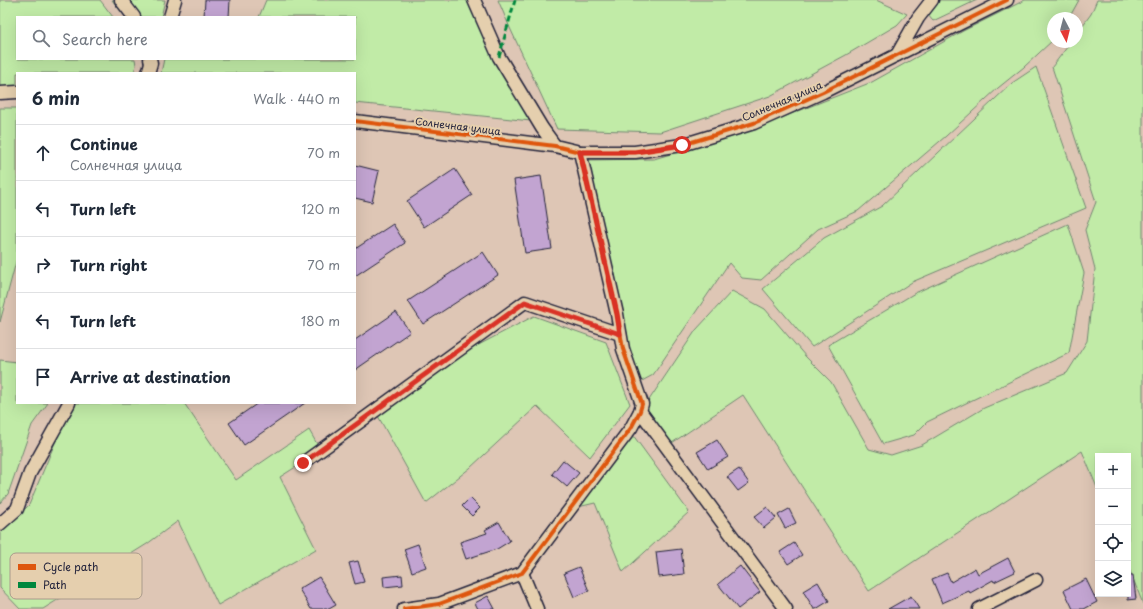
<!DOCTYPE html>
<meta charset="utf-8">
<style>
body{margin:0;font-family:"Playpen Sans",sans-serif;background:#f6f6f7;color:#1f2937}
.controls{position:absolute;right:12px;bottom:12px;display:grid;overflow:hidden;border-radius:0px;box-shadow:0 4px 16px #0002}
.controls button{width:36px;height:36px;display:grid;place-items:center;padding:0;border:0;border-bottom:1px solid #e0e1e3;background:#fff;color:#1f2937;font:20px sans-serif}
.compass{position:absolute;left:1047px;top:12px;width:36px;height:36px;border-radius:50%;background:#fff;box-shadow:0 4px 16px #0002;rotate:173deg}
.stop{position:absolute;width:12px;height:12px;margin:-9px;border:3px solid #d93025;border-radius:50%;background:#fff}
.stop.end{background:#d93025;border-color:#fff;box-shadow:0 1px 4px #0008}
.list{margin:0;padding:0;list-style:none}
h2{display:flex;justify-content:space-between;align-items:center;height:52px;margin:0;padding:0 16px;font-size:17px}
h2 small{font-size:13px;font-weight:400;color:#747a83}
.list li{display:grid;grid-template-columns:26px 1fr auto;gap:12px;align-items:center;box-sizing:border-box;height:56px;padding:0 16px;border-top:1px solid #e0e1e3}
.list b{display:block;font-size:15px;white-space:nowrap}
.list p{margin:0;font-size:13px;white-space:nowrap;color:#747a83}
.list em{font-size:13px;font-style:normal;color:#747a83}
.icon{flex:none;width:22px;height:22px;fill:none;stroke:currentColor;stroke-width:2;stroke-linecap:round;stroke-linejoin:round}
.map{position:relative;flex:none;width:1143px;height:609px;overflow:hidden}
.search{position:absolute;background:#fff;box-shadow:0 4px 16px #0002;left:16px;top:16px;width:340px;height:44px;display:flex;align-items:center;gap:10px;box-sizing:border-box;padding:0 14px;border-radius:0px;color:#747a83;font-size:15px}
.panel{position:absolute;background:#fff;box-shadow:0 4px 16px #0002;left:16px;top:72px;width:340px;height:332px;border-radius:0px}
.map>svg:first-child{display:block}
.green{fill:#c1eba7;stroke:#728671}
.building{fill:#c2a4d1;stroke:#22223b}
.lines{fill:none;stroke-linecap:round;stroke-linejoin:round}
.minor-casing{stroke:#22223b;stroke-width:15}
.minor{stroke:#e5cfae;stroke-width:12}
.quiet{stroke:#00873e;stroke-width:3;stroke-dasharray:6 3;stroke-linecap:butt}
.cycleway-casing{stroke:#e5cfae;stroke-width:6}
.cycleway{stroke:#de560e;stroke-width:4}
.route{stroke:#d93025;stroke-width:5}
.labels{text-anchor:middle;stroke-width:4;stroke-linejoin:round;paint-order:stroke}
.street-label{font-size:10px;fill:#22223b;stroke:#e5cfae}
.key{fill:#e5cfae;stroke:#aa9b8c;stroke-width:1}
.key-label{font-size:11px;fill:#22223b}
</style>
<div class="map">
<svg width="1143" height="609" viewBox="0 0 1143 609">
<rect width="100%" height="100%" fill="#dec6b5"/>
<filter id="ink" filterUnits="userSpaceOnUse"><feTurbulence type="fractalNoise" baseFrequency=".025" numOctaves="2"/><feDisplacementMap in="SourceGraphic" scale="8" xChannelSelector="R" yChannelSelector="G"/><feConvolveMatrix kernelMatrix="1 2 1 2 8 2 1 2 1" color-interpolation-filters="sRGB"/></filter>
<g filter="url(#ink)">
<g class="green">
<polygon points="0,0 100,0 113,17 17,17 17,59 135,59 136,65 134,73 17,73 17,88 0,89"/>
<polygon points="112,0 165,0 161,17 125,17"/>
<polygon points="266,0 477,0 531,121 355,103 355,73 161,73 164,59 355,59 355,17 259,17"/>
<polygon points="498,0 876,0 907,14 897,25 846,55 770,96 660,132 557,129 510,28"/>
<polygon points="938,0 977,0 933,21 927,14"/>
<polygon points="1025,0 1079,0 1069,18 1053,18 1053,40 1024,67 998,88 946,136 858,211 818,229 761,280 742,278 729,263 653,375 640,382 623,333 587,160 654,159 748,131 872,82 963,31"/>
<polygon points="1097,0 1143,0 1143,604 1128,566 1128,456 1098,456 1098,490 1082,451 869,591 743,395 666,447 641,412 696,330 732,291 765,309 806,357 831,382 869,449 891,455 922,445 984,408 1067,373 1087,341 1095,269 1085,230 1096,202 1052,67 1071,42 1077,42 1077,33 1091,14"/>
<polygon points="1036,67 1086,208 912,282 812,347 763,289 824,238 882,206 1012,83"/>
<polygon points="0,108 17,108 17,258 0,322"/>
<polygon points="1068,224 1084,273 1069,353 927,422 914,435 883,444 828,345 915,293"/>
<polygon points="534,316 606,342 630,404 590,457 537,406 470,468 426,503 378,416 448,361"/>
<polygon points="0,360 17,362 17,403 48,403 32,425 8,494 0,503"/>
<polygon points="73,403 184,403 236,480 309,430 321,451 280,477 316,549 218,605 178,521 147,544 43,609 20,609 0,588 0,533 29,505 67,414"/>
<polygon points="630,431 689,512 623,572 595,503 578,507"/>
</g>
<g class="building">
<polygon points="205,0 230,0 229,17 204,17"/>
<polygon points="355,165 379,171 372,202 355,198"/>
<polygon points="455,169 472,195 424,227 407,201"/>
<polygon points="541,176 552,249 525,253 514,180"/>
<polygon points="393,224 405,243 355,276 355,249"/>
<polygon points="483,252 498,275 423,324 408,301"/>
<polygon points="396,312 410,332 355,370 355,340"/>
<polygon points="258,403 305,403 244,445 229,423"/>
<polygon points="717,440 728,457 708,469 697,452"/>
<polygon points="563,460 579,473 567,487 552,474"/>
<polygon points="739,469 749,483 738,491 727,477"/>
<polygon points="470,498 480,508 472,516 462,506"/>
<polygon points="767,507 776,518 764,528 754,517"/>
<polygon points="789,509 796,523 785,528 778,515"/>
<polygon points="499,522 510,541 497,549 466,559 460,542 487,533 485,530"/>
<polygon points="794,543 802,555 788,564 780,552"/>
<polygon points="418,544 426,567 412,572 404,549"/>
<polygon points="681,549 684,574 659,577 656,552"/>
<polygon points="1008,558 1015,572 994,582 993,580 970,593 969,591 942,603 932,579 947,573 951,582 975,568 978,574"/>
<polygon points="358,561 364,582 355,584 349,563"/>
<polygon points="740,566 760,592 738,609 718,584"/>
<polygon points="579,567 589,591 574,597 564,573"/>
<polygon points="402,575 403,585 384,587 383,577"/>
<polygon points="1128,575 1133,575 1136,599 1128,600"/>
<polygon points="319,577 336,605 329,609 311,609 299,589"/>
<polygon points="1086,579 1097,602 1084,609 1073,609 1064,590"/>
<polygon points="818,582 829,601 816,609 814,609 803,591"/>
<polygon points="488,596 495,609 478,609 475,603"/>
<polygon points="911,596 919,609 888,609"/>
</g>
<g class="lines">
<g class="minor-casing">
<g id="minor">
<polyline points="121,0 134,17"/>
<polyline points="474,0 499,57 542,128 555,146"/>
<polyline points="170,17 175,0"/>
<polyline points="897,55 918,18 932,0"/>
<polyline points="148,73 151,63 150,59"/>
<polyline points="0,93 17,92"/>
<polyline points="355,121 555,146 580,152 635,152 682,145 754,123 823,92 1007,0"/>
<polyline points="640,411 786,609"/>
<polyline points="303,463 525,302 620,334"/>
<polyline points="0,524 17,509 30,473 69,403"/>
<polyline points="522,573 537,609"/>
<polyline points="404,609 439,604 522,573 631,428 640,411 642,404 623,349 617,314 580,152"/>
<polyline points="979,609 1036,580"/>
</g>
</g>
<use href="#minor" class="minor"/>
<polyline class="quiet" points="499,57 515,0"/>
<g class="cycleway-casing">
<g id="cycleway">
<polyline points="355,121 555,146 580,152 635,152 682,145 754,123 823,92 1007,0"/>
<polyline points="404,609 439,604 522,573 631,428 640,411 642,404 623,349 617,314 580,152"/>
</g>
</g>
<use href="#cycleway" class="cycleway"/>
</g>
</g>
<g class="lines" filter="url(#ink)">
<polyline class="route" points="303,463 525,302 620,334 617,314 580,152 635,152 682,145"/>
</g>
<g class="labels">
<g class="street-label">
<text transform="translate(782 101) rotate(-23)" y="4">Солнечная улица</text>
<text transform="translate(458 126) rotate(7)" y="4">Солнечная улица</text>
</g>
</g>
<rect x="10" y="553" width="132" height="46" rx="6" class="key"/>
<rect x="18" y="564" width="18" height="6" fill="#de560e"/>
<rect x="18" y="582" width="18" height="6" fill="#00873e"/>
<g class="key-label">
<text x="43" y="571">Cycle path</text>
<text x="43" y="589">Path</text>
</g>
</svg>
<div class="controls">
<button>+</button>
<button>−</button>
<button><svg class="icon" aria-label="locate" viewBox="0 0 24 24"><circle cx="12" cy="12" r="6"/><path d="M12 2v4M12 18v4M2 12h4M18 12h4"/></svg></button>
<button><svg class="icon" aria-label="layers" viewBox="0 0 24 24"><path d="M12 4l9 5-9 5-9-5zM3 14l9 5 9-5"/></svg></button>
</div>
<svg class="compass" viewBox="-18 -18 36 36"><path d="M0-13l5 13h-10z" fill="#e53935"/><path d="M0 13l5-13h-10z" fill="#747a83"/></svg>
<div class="stop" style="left:682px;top:145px"></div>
<div class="stop end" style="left:303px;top:463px"></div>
<div class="search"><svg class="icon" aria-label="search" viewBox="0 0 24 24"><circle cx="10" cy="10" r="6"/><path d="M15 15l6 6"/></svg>Search here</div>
<section class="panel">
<h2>6 min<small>Walk · 440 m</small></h2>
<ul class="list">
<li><svg class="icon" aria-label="ahead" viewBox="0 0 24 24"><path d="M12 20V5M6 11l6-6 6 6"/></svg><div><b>Continue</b><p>Солнечная улица</p></div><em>70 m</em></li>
<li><svg class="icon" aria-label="left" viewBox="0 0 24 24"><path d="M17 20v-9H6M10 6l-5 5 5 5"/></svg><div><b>Turn left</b></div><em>120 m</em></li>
<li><svg class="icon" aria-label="right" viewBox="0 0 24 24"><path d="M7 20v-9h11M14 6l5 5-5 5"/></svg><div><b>Turn right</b></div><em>70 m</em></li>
<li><svg class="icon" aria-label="left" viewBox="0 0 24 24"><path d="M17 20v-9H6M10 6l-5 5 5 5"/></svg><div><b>Turn left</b></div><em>180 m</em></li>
<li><svg class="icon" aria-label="arrive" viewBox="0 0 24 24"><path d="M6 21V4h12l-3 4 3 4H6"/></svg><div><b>Arrive at destination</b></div></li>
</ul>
</section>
</div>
